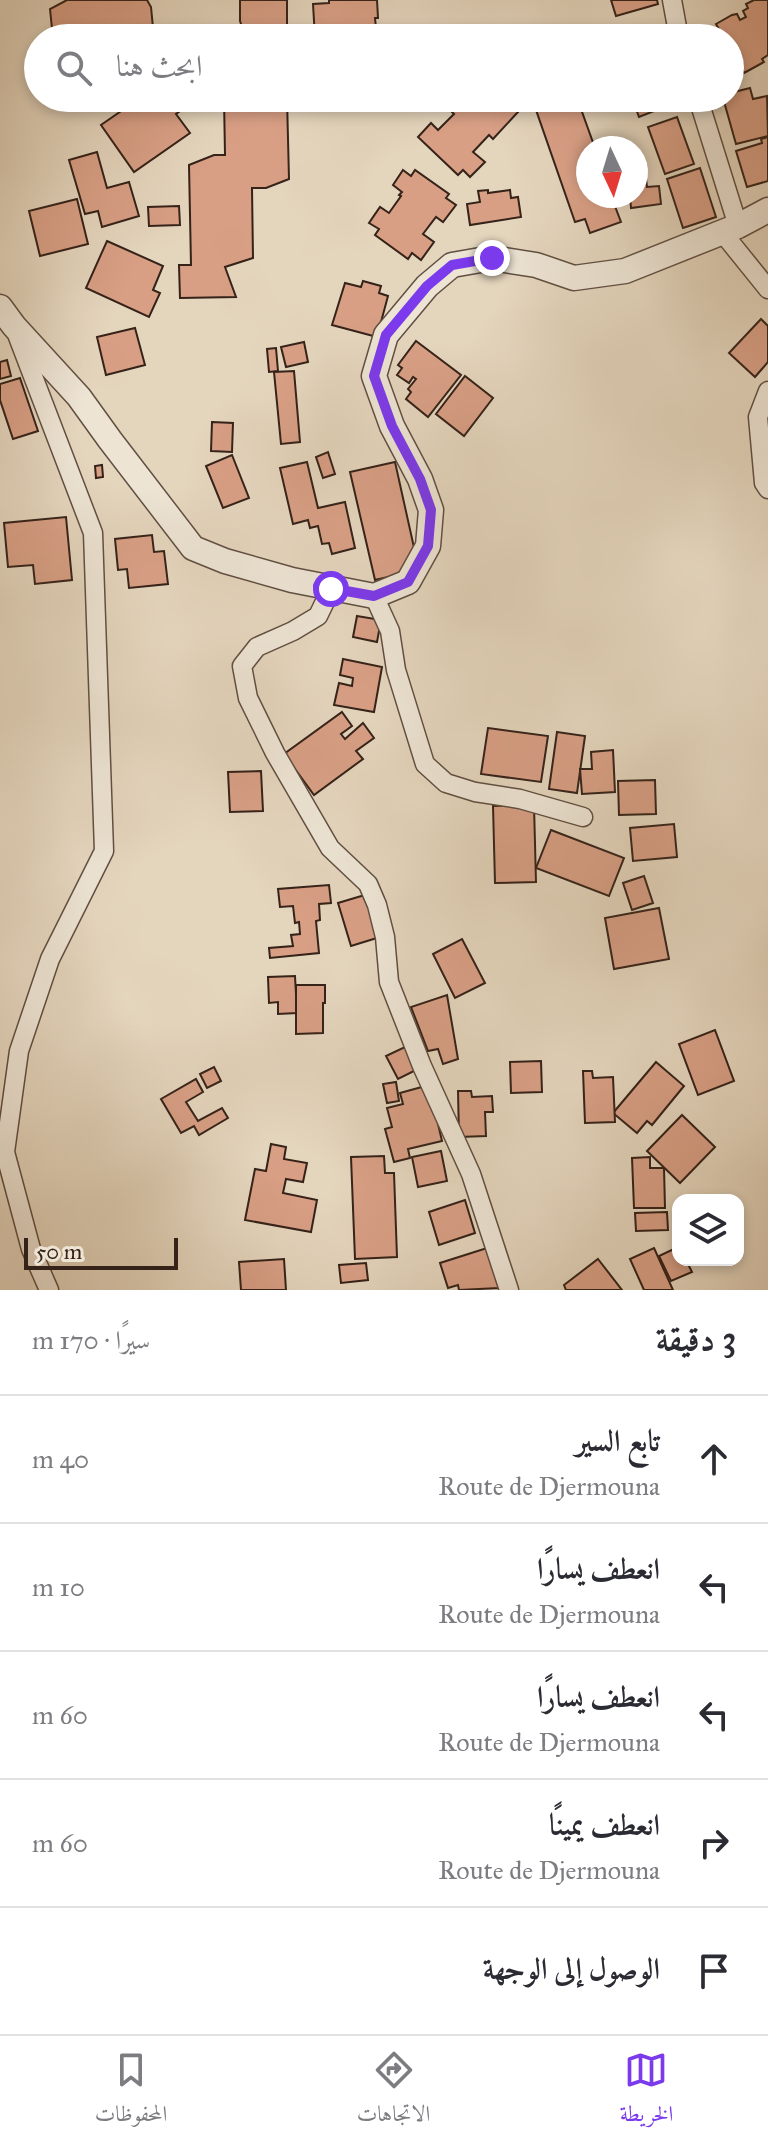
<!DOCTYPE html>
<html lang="ar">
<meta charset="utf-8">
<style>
body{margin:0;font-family:"IM FELL Great Primer",Amiri,serif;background:#f7f7f7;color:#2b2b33;direction:rtl}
.controls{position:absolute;right:24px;bottom:24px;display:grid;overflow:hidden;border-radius:16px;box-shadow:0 4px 12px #0003}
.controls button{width:72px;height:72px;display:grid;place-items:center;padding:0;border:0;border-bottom:2px solid #e1e1e2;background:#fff;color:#2b2b33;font:40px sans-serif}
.compass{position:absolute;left:576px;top:136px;width:72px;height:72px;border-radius:50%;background:#fff;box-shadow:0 4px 12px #0003;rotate:176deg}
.scale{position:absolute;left:24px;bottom:20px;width:154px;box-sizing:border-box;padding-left:8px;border:4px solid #352219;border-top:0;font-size:22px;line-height:28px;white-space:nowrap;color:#352219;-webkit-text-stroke:6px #ede4d4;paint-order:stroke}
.stop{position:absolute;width:24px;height:24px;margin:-18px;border:6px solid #7c3aed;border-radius:50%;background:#fff}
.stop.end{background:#7c3aed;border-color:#fff;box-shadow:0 2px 8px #0008}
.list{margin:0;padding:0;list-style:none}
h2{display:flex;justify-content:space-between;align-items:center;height:104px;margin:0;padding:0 32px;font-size:34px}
h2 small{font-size:26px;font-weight:400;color:#7c7c81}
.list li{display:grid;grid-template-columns:52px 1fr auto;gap:24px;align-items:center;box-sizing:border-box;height:128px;padding:0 32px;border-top:2px solid #e1e1e2}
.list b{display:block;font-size:30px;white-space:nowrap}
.list p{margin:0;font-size:26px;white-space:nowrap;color:#7c7c81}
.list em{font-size:26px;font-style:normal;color:#7c7c81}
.icon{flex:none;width:44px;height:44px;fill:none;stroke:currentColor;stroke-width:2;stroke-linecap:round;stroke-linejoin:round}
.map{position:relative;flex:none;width:768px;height:1290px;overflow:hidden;direction:ltr}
.search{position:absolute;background:#fff;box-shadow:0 4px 12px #0003;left:24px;right:24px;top:24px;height:88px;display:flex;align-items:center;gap:20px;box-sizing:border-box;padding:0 28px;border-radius:44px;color:#7c7c81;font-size:30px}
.sheet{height:744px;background:#fff}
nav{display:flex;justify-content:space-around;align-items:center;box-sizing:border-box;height:112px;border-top:2px solid #e1e1e2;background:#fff;font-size:22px;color:#7c7c81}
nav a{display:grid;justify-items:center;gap:4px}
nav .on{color:#7c3aed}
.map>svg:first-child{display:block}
.building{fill:#d89f85;stroke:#352219;stroke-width:2}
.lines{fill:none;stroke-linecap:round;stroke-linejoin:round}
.minor-casing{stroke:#614f42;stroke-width:21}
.tertiary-casing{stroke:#614f42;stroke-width:27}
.minor{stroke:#ede4d4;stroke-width:18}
.tertiary{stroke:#ede4d4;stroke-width:24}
.route{stroke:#7c3aed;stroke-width:10}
</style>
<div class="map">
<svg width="768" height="1290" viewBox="0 0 768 1290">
<rect width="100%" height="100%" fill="#e4d5bd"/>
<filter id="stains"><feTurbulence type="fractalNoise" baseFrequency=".0025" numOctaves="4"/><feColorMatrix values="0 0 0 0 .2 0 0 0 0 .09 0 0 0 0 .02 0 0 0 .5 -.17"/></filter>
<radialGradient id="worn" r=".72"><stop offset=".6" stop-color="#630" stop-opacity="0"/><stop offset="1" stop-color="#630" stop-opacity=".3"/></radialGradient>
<g class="building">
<polygon points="67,0 147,0 151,7 154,38 53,38 50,9"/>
<polygon points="240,0 287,0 287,38 246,38 240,21"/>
<polygon points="329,0 377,0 378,18 375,18 377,38 315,38 313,4 329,3"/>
<polygon points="611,0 657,0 658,4 616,16"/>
<polygon points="754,0 768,0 768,55 762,59 764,62 744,73 742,69 735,73 736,77 730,80 730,38 719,38 723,36 716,24 732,15 737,14 740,20 746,17 743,11 748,8 746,4"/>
<polygon points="535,29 540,37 538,38 518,38"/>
<polygon points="750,88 753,99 767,96 768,136 736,144 723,98 730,98 730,93"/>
<polygon points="140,98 182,98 187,106 176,114 190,133 134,172 101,125"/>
<polygon points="224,98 287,98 289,179 266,188 252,188 253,258 225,267 236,297 180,298 179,265 191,265 189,165 214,155 225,155"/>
<polygon points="318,98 380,98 380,103 329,106 329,102 318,103"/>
<polygon points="450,98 511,98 512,99 509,103 518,112 493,139 489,135 473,152 485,162 470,177 463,170 458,175 418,137 431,123 438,130 454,114 444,104"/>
<polygon points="561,98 577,98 595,148 588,148 588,196 611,196 621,222 590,233 585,219 575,222 535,107"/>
<polygon points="632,98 675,98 677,102 639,117"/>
<polygon points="677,117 694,164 665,174 648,127"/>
<polygon points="768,137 768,181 747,187 736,151 762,143 761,139"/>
<polygon points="97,152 107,188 129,182 139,216 102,227 98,211 85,214 69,160"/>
<polygon points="700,168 716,217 683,228 667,179"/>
<polygon points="403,170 411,176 415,170 449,194 446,198 456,205 443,222 436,217 423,234 434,242 421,260 412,253 408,259 375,235 379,229 369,223 380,207 389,213 401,196 399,195 402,192 393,185"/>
<polygon points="645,170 647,187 659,186 661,204 631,208 630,196 636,196 636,171"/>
<polygon points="488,190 488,193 510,190 511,198 518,197 521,217 470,225 467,204 480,202 478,191"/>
<polygon points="77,199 88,244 40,256 29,211"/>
<polygon points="179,206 180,225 149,226 148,207"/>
<polygon points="107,241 163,266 153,290 160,293 149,317 86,288"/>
<polygon points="363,281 381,286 379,293 388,296 377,337 332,325 345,283 361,287"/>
<polygon points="761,319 768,326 768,362 755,377 729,353"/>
<polygon points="135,328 145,365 106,375 97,337"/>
<polygon points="416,341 461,375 428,417 406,399 411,392 408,389 416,379 413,377 409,383 397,375 402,368 398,365"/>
<polygon points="304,342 308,362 286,367 281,347"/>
<polygon points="276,348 278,371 269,372 267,349"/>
<polygon points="7,360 11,376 0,379 0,362"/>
<polygon points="294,371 300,442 281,444 274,372"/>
<polygon points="465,376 493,398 464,436 436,414"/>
<polygon points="20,378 38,431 13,439 0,400 0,384"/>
<polygon points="212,422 233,423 232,452 211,451"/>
<polygon points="328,452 335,474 323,478 316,457"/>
<polygon points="232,455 249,498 223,508 206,466"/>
<polygon points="307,462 318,508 345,502 355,548 332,554 329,543 322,544 318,526 310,528 308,520 293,524 280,468"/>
<polygon points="395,462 419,570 375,580 350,472"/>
<polygon points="102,465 103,477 96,478 95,466"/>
<polygon points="66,517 72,580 35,584 33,565 8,567 4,523"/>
<polygon points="152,535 154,552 164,551 168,584 129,588 127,569 118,570 115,539"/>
<polygon points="357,616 381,620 377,642 353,637"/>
<polygon points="343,659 382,667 374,712 334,705 339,683 352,686 353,678 340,675"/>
<polygon points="342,712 352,726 341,734 345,739 363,723 374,738 356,751 363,759 314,795 284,754"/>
<polygon points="488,728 548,736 541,782 481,774"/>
<polygon points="557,732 585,736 577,793 549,789"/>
<polygon points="613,750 615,792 582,794 580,769 592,769 591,752"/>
<polygon points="261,771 263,811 230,812 228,772"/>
<polygon points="655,780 656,814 619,815 618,781"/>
<polygon points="534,805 536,882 495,883 493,806"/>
<polygon points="674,824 677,857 633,861 630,828"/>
<polygon points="551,830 624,858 609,896 536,868"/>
<polygon points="644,876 653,903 632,910 623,883"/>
<polygon points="329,885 331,903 319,904 320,920 316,921 319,953 270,958 269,948 293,946 291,935 300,934 299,922 295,923 293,906 280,907 278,889"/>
<polygon points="368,894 380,937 351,946 338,903"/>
<polygon points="659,908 669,959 614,969 605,918"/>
<polygon points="462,939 485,983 455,998 433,954"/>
<polygon points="295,976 297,1013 278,1014 278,1002 269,1003 268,977"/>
<polygon points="296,985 325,985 325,1003 323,1003 323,1033 296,1034"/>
<polygon points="447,995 458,1059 443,1064 438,1049 428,1051 411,1007"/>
<polygon points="715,1030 734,1081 698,1095 679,1044"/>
<polygon points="407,1046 418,1069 398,1079 386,1056"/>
<polygon points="541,1061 542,1092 511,1093 510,1062"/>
<polygon points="656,1062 684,1086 652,1125 647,1121 637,1133 613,1113"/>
<polygon points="214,1067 221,1081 207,1088 200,1074"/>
<polygon points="583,1071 592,1071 593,1078 613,1077 615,1122 585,1123"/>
<polygon points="196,1079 203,1092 186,1102 198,1121 222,1108 228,1118 199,1135 194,1126 181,1133 161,1099"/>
<polygon points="396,1082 399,1101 387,1103 383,1084"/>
<polygon points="429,1085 442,1141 408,1149 410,1158 394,1162 385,1129 392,1127 387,1108 403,1104 400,1093"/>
<polygon points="458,1091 471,1091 472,1097 492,1096 493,1112 485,1112 486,1136 459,1137"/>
<polygon points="682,1115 715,1147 680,1183 647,1151"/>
<polygon points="271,1144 286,1147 284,1159 307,1163 303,1182 286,1179 283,1193 317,1200 311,1232 245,1220 255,1169 266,1171"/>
<polygon points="441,1151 447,1181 418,1187 412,1157"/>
<polygon points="384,1156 385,1173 394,1173 397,1257 355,1259 351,1157"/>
<polygon points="650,1157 650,1168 664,1168 665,1208 634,1208 632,1158"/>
<polygon points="465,1200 475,1233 439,1245 429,1212"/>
<polygon points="667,1212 668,1230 636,1231 635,1213"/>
<polygon points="678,1247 678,1260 686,1260 692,1272 671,1281 659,1256"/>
<polygon points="487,1248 499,1288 459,1290 458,1285 448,1288 440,1263"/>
<polygon points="654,1248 673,1290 644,1290 630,1259"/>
<polygon points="284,1259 286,1290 241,1290 239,1262"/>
<polygon points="598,1259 622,1290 566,1290 564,1285"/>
<polygon points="366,1263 368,1280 341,1283 339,1265"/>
</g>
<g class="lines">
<g class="minor-casing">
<g id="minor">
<polyline points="672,0 679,38"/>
<polyline points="698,98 738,226"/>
<polyline points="722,232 768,289"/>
<polyline points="18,337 93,533 104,851 50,959 19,1051 5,1152 31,1249 49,1290"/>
<polyline points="768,391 758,417 764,483 768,489"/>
<polyline points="320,586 331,589 318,616 293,631 257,647 242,666 248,698 275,753 330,848 368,884 377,905 385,937 389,982 422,1066 471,1174 509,1290"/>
<polyline points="374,596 390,631 396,670 425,764 446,783 475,792 520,799 583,817"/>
</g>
</g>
<g class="tertiary-casing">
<polyline id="tertiary" points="0,307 14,326 79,397 110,440 193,548 225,561 292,580 374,596 408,582 428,546 431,510 420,479 392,426 374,376 386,335 427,286 452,265 492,258 536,265 574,278 625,271 738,226 768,210"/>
</g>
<use href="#minor" class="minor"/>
<use href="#tertiary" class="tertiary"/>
</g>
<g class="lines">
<polyline class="route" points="331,589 318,586 374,596 408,582 428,546 431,510 420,479 392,426 374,376 386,335 427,286 452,265 492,258"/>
</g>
<rect width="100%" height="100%" filter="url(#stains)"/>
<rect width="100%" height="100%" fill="url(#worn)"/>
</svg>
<div class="controls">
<button><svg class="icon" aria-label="layers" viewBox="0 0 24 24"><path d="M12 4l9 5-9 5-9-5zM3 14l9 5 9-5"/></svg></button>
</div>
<svg class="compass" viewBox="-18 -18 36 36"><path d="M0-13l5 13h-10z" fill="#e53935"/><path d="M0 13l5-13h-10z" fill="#7c7c81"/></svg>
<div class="scale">50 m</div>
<div class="stop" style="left:331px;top:589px"></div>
<div class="stop end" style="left:492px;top:258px"></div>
<div class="search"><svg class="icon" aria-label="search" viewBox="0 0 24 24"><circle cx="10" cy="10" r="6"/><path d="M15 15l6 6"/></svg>ابحث هنا</div>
</div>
<section class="sheet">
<h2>3 دقيقة<small>سيرًا · 170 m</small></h2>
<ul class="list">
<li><svg class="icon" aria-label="ahead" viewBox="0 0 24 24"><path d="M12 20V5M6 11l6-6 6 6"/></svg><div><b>تابع السير</b><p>Route de Djermouna</p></div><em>40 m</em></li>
<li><svg class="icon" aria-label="left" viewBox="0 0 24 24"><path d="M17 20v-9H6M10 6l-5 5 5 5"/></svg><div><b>انعطف يسارًا</b><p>Route de Djermouna</p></div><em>10 m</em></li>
<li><svg class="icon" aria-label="left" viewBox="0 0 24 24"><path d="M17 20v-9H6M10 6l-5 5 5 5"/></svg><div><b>انعطف يسارًا</b><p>Route de Djermouna</p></div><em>60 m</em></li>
<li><svg class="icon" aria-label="right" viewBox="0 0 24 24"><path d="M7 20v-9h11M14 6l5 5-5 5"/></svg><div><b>انعطف يمينًا</b><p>Route de Djermouna</p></div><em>60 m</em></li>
<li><svg class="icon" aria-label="arrive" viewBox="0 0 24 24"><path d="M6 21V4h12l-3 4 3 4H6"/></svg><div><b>الوصول إلى الوجهة</b></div></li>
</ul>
</section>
<nav>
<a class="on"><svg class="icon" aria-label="map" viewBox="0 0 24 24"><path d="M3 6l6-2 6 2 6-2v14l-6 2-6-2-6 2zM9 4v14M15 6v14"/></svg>الخريطة</a>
<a><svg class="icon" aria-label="directions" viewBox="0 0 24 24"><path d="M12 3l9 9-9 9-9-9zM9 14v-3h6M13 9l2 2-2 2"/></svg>الاتجاهات</a>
<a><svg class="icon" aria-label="saved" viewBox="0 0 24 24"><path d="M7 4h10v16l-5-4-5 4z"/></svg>المحفوظات</a>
</nav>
